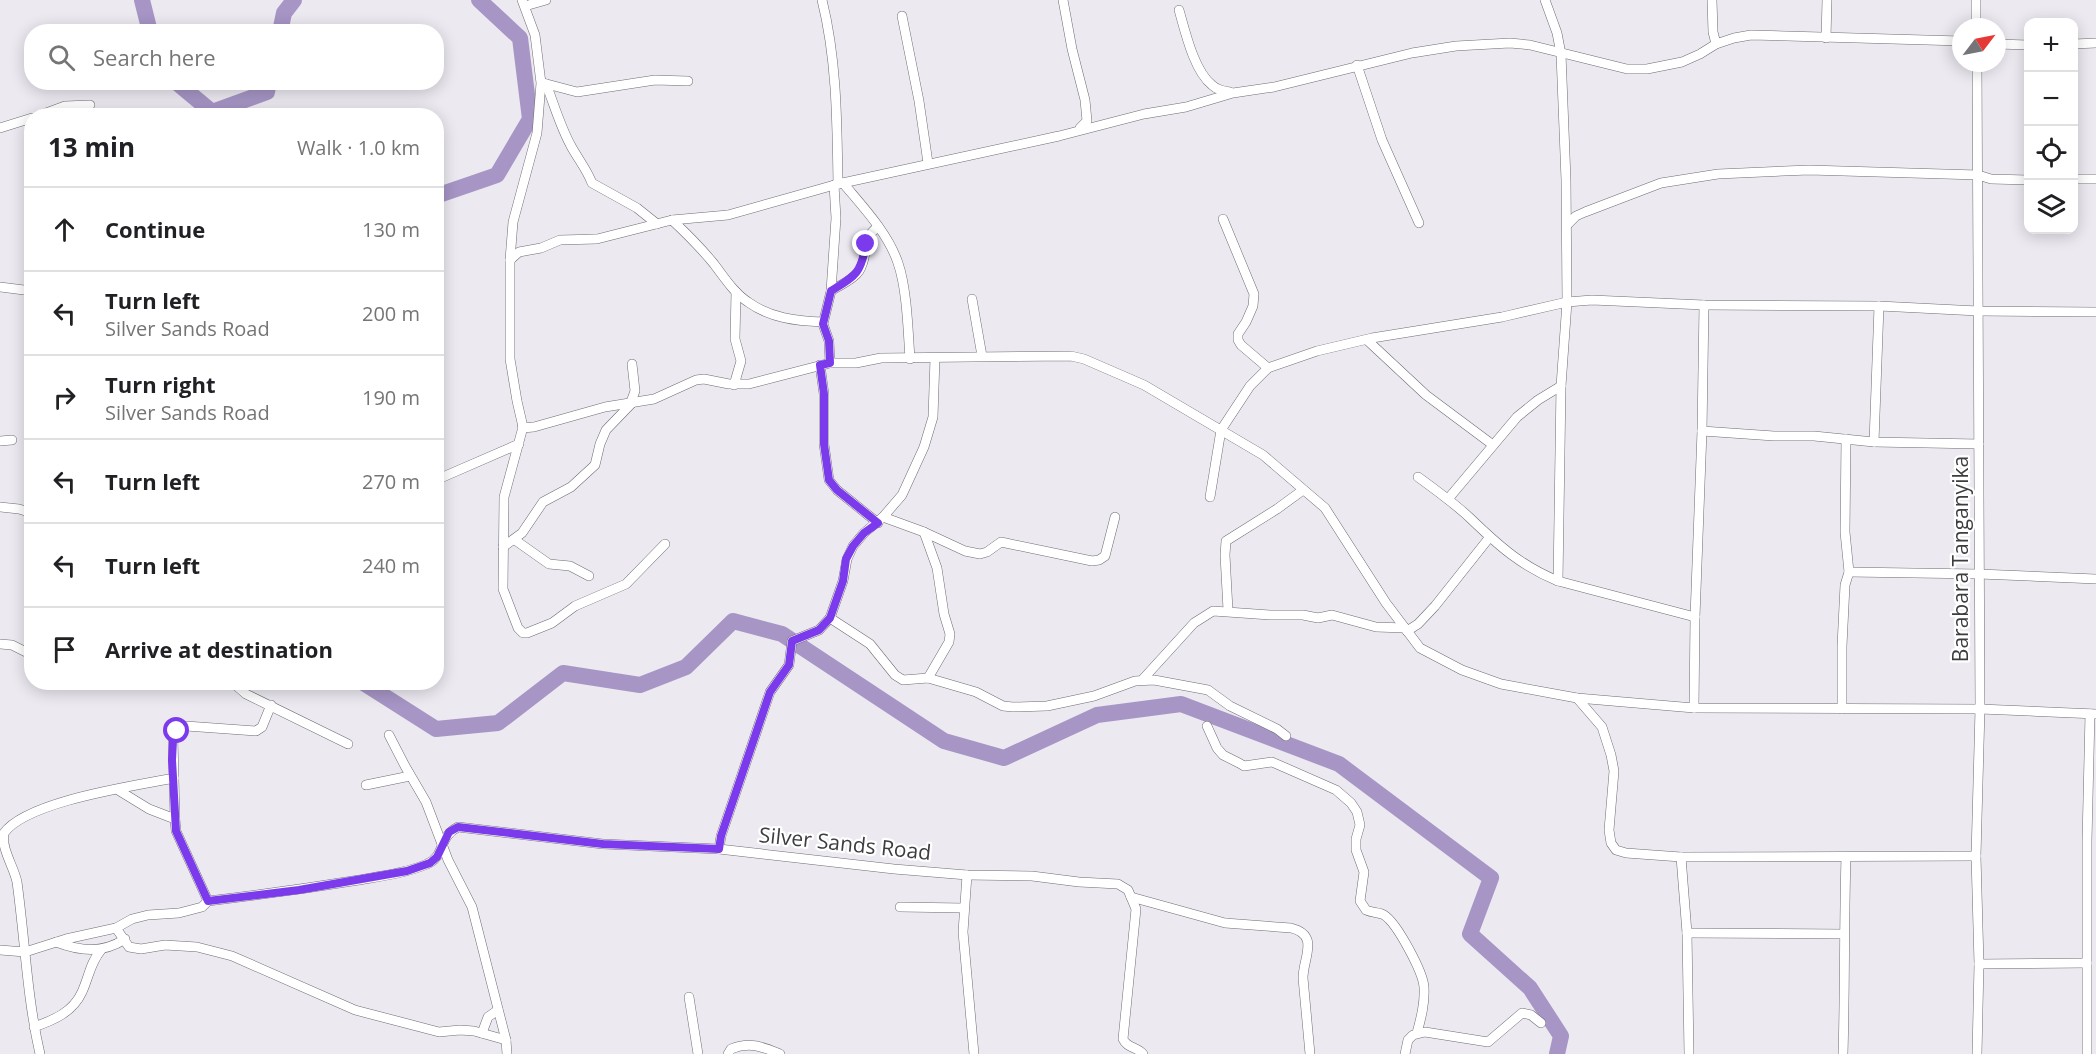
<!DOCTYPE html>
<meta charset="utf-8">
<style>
body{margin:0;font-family:"Open Sans",sans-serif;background:#f6f6f6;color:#202124}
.controls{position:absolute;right:18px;top:18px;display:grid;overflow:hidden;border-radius:12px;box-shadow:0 3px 15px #0003}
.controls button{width:54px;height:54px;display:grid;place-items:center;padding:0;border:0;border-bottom:2px solid #e0e0e0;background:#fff;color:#202124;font:30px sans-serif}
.compass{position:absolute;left:1952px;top:18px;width:54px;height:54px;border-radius:50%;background:#fff;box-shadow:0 3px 15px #0003;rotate:58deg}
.stop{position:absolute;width:18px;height:18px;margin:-14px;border:4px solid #7c3aed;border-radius:50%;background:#fff}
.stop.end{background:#7c3aed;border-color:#fff;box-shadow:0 2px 6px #0008}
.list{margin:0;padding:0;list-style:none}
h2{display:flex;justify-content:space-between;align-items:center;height:78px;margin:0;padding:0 24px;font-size:26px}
h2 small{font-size:20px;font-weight:400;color:#757577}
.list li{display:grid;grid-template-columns:39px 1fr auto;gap:18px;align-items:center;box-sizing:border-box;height:84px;padding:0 24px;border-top:2px solid #e0e0e0}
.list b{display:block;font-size:22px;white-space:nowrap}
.list p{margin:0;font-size:20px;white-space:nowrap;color:#757577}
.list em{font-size:20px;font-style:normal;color:#757577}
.icon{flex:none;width:33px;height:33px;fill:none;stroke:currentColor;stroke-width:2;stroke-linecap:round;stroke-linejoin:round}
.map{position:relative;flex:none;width:2096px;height:1054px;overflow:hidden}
.search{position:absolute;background:#fff;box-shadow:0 3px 15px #0003;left:24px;top:24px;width:420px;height:66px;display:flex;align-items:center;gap:15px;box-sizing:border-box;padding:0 21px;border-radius:24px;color:#757577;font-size:22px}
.panel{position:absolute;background:#fff;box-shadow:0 3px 15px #0003;left:24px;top:108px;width:420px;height:582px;border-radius:24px}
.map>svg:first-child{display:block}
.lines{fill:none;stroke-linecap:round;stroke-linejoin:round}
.river{stroke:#a695c5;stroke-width:16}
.street-casing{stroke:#6e6c72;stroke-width:10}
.street{stroke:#fff;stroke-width:9}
.route{stroke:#7c3aed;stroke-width:8}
.labels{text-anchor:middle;stroke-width:4.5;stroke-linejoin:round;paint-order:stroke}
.street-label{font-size:21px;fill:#3d3c3f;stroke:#fff}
</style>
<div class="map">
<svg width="2096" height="1054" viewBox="0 0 2096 1054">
<rect width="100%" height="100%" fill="#ece9f1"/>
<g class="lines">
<g class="river">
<polyline points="142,0 150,32"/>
<polyline points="280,32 284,13 294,0"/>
<polyline points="176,82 212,112 267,92 269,82"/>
<polyline points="436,196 497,175 530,119 520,38 479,0"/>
<polyline points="362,682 436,729 498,723 563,673 640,685 686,667 733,621 782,634 944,741 1004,758 1097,715 1181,704 1339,764 1491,878 1470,934 1530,988 1561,1036 1557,1054"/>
</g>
<g class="street-casing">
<g id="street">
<polyline points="522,0 535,35 541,83 537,133 513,222 510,260 510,359 517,401 523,427 504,497 503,589 518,628 523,633 527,633 552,623 575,606 626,584 665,544"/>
<path d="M822 0C837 60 837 123 838 184"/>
<polyline points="1063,0 1072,49 1085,100 1087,121 1080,128"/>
<polyline points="1545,0 1557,33 1561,54 1566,180 1567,302 1561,386 1558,581"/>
<polyline points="1712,0 1713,32 1716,44"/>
<polyline points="1976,0 1976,27"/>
<polyline points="525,6 546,0"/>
<path d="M1179 10C1185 31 1194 71 1212 85 1217 90 1223 91 1230 92"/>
<polyline points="902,16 919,101 928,163"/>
<polyline points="1826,38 1827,0"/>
<polyline points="1997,44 2028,45"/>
<polyline points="2074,44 2096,43"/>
<polyline points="1977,63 1980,709 1976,856 1979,964 1977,1054"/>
<polyline points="1357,65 1382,140 1419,223"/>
<polyline points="543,83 577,92 655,80 688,81"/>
<path d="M546 84C554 104 560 126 571 146 578 159 586 168 592 183L637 208 657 224"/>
<polyline points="38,116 65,106 90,105"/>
<polyline points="0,128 32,118"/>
<polyline points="2074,179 2096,179"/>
<path d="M843 183C863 207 888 233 898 263 907 289 908 330 910 359"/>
<polyline points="1223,219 1254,294 1253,306 1246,322 1238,334 1238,340 1241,345 1268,368"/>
<path d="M672 220C687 234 701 248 714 264 724 277 734 293 748 302 770 318 796 321 823 322"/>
<polyline points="1567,225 1576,216 1585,212 1661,183 1718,174 1809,170 1978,175 1991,179 2028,180"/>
<polyline points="510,260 519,252 541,248 560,240 597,239 672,220 728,215 838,184 1059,136 1144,114 1186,107 1233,93 1274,87 1412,53 1456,46 1510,43 1530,45 1627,69 1647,69 1682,62 1700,54 1716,44 1734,38 1751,35 1961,41"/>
<polyline points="0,287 32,291"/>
<path d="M831 291C840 285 853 280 859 271 869 256 861 238 878 227"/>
<polyline points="972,299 982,356"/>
<polyline points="1367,340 1426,395 1493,445"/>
<polyline points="830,363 829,341 823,324 831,291 836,218 834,185"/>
<polyline points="820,365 824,394 824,444 829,480 837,490 878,523"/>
<polyline points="734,385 741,361 735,339 736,292"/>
<polyline points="631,402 635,391 632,364"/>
<polyline points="522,428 534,427 605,407 654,399 696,380 704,379 729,384 749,384 830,363 856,363 881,358 1071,356 1084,359 1144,385 1263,455 1325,508 1386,603 1420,648 1462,670 1501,684 1577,698 1694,708 1980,709 2096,714"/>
<polyline points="1702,431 1774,436 1814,436 1874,442 1979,444"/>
<polyline points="0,441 12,440"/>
<polyline points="1874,442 1879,306"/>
<path d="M1418 477C1436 490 1454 503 1470 518 1498 545 1521 566 1558 581L1695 617"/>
<polyline points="436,480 519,444"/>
<polyline points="1210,497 1221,430 1250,386 1268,368 1317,351 1372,338 1502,317 1567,302 1592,300 1704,305 1879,306 1978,311 2096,312"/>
<polyline points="1448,499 1517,417 1538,400 1561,386"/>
<polyline points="0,507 19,509 32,513"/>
<polyline points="883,517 924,532 965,551 980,554 987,552 1001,542 1092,561 1099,560 1105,556 1115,517"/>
<polyline points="924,532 937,568 944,614 950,634 949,642 928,678"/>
<polyline points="515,540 549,564 570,566 589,576"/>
<polyline points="503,547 522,533 543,502 571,487 595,465 600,444 606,430 633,402"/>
<polyline points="1849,572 1979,574 2096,579"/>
<polyline points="1228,610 1225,555 1226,541 1277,509 1303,490"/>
<polyline points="830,618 870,644 895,675 903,680 928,678 976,692 1003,706 1013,707 1047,706 1094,696 1135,681 1154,680 1208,690 1230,706 1277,729 1286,736"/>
<polyline points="1407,631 1418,624 1435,606 1489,538"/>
<polyline points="0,644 12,645 32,655"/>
<polyline points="1143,679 1194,623 1213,611 1270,615 1303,615 1318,618 1332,615 1376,627 1405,628"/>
<polyline points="232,682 246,694 348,744"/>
<polyline points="1577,698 1602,727 1611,755 1614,771 1609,830 1611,843 1616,850 1626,853 1681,857 1976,856"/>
<polyline points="1694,708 1695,617 1702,431 1704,305"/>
<polyline points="1842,709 1842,646 1845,585 1849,572 1845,532 1846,439"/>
<path d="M1207 726 1217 748 1223 755 1239 763 1244 766 1272 762 1336 790 1351 803 1357 812 1360 825 1356 839V850L1364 872 1360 901 1366 910C1372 913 1379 912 1384 915 1397 923 1423 972 1424 987 1425 1003 1421 1018 1417 1033"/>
<polyline points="389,735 405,766 426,802 448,860 472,907 506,1040 507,1054"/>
<polyline points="366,785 410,776"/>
<polyline points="118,790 149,809 175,819"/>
<polyline points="719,849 721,836 770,692 789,665 792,641 819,630 830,618 843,581 847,559 853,546 864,533 883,517 902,495 924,447 933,417 935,358"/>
<polyline points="1681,857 1687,933 1689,1054"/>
<polyline points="967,875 963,932 974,1054"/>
<path d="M1131 897 1225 923 1291 928C1320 935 1303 958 1303 978L1310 1054"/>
<polyline points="208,901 176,831 175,819 173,740 177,731 186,726 256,731 262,727 271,705"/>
<polyline points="900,907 964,908"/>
<polyline points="116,928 129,947 141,949 165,945 197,947 232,956 355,1010 439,1032 460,1030 474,1031 506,1040"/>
<polyline points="1687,933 1844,934"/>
<path d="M56 942C80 951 102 954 125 939"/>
<path d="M0 950 25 952 66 939 116 928 132 919 148 915 179 913 202 907 208 901C259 895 309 888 359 880 382 876 406 873 427 864 445 857 438 837 458 827L603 844 719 849 894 869 967 875 1032 876 1079 882 1118 884 1128 890 1136 909 1123 1039C1127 1048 1137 1047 1143 1054"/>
<polyline points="1979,964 2087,963"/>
<polyline points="689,997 698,1054"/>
<path d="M34 1027C54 1020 73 1012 82 992 89 977 90 963 101 950"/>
<polyline points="482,1033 488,1017 498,1010"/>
<path d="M40 1054C27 998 25 940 17 882 14 867 1 849 4 833 27 801 134 786 174 778"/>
<path d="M728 1054 731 1049C750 1041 763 1047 780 1054"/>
<polyline points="1405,1054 1408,1040 1413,1035 1425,1032 1488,1042 1522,1013 1531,1015 1541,1023"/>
<path d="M1843 1054C1845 988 1844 923 1846 857"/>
<polyline points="2087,1054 2087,841 2090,714"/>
</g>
</g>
<use href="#street" class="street"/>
</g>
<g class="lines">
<path class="route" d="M177 731 173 740 172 760 176 831 208 901 299 890 407 871 430 863 437 857 449 832 458 827 603 844 719 849 721 836 770 692 789 665 792 641 819 630 830 618 843 581 846 559 853 546 864 533 878 523 837 490 829 480 824 444V394L820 365 830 363 829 341 823 324 831 291C855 276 861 274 866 244"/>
</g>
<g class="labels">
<g class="street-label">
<text transform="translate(1961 559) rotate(-90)" y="7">Barabara Tanganyika</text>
<text transform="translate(845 844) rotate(6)" y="7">Silver Sands Road</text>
</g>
</g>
</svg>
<div class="controls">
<button>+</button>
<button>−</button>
<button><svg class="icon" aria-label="locate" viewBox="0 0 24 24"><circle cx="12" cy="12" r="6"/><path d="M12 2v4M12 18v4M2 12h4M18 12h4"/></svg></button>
<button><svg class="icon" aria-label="layers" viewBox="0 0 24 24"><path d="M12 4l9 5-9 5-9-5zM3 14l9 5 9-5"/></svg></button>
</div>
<svg class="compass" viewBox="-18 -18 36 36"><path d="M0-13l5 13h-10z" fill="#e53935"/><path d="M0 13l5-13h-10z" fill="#757577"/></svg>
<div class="stop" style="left:177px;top:731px"></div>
<div class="stop end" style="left:866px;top:244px"></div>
<div class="search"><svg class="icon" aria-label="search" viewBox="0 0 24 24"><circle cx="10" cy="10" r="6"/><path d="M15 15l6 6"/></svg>Search here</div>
<section class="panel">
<h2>13 min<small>Walk · 1.0 km</small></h2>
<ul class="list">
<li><svg class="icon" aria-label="ahead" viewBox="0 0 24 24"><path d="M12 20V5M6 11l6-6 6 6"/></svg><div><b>Continue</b></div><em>130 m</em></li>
<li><svg class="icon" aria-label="left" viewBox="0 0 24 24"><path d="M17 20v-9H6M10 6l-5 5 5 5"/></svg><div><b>Turn left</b><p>Silver Sands Road</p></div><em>200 m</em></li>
<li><svg class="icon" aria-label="right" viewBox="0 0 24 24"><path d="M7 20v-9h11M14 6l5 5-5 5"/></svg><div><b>Turn right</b><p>Silver Sands Road</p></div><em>190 m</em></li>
<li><svg class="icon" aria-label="left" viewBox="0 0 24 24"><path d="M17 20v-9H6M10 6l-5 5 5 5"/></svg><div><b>Turn left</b></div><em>270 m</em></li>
<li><svg class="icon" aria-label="left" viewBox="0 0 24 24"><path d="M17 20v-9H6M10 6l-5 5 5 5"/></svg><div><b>Turn left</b></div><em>240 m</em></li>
<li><svg class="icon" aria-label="arrive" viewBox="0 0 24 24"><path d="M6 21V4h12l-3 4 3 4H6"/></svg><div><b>Arrive at destination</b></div></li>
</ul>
</section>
</div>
